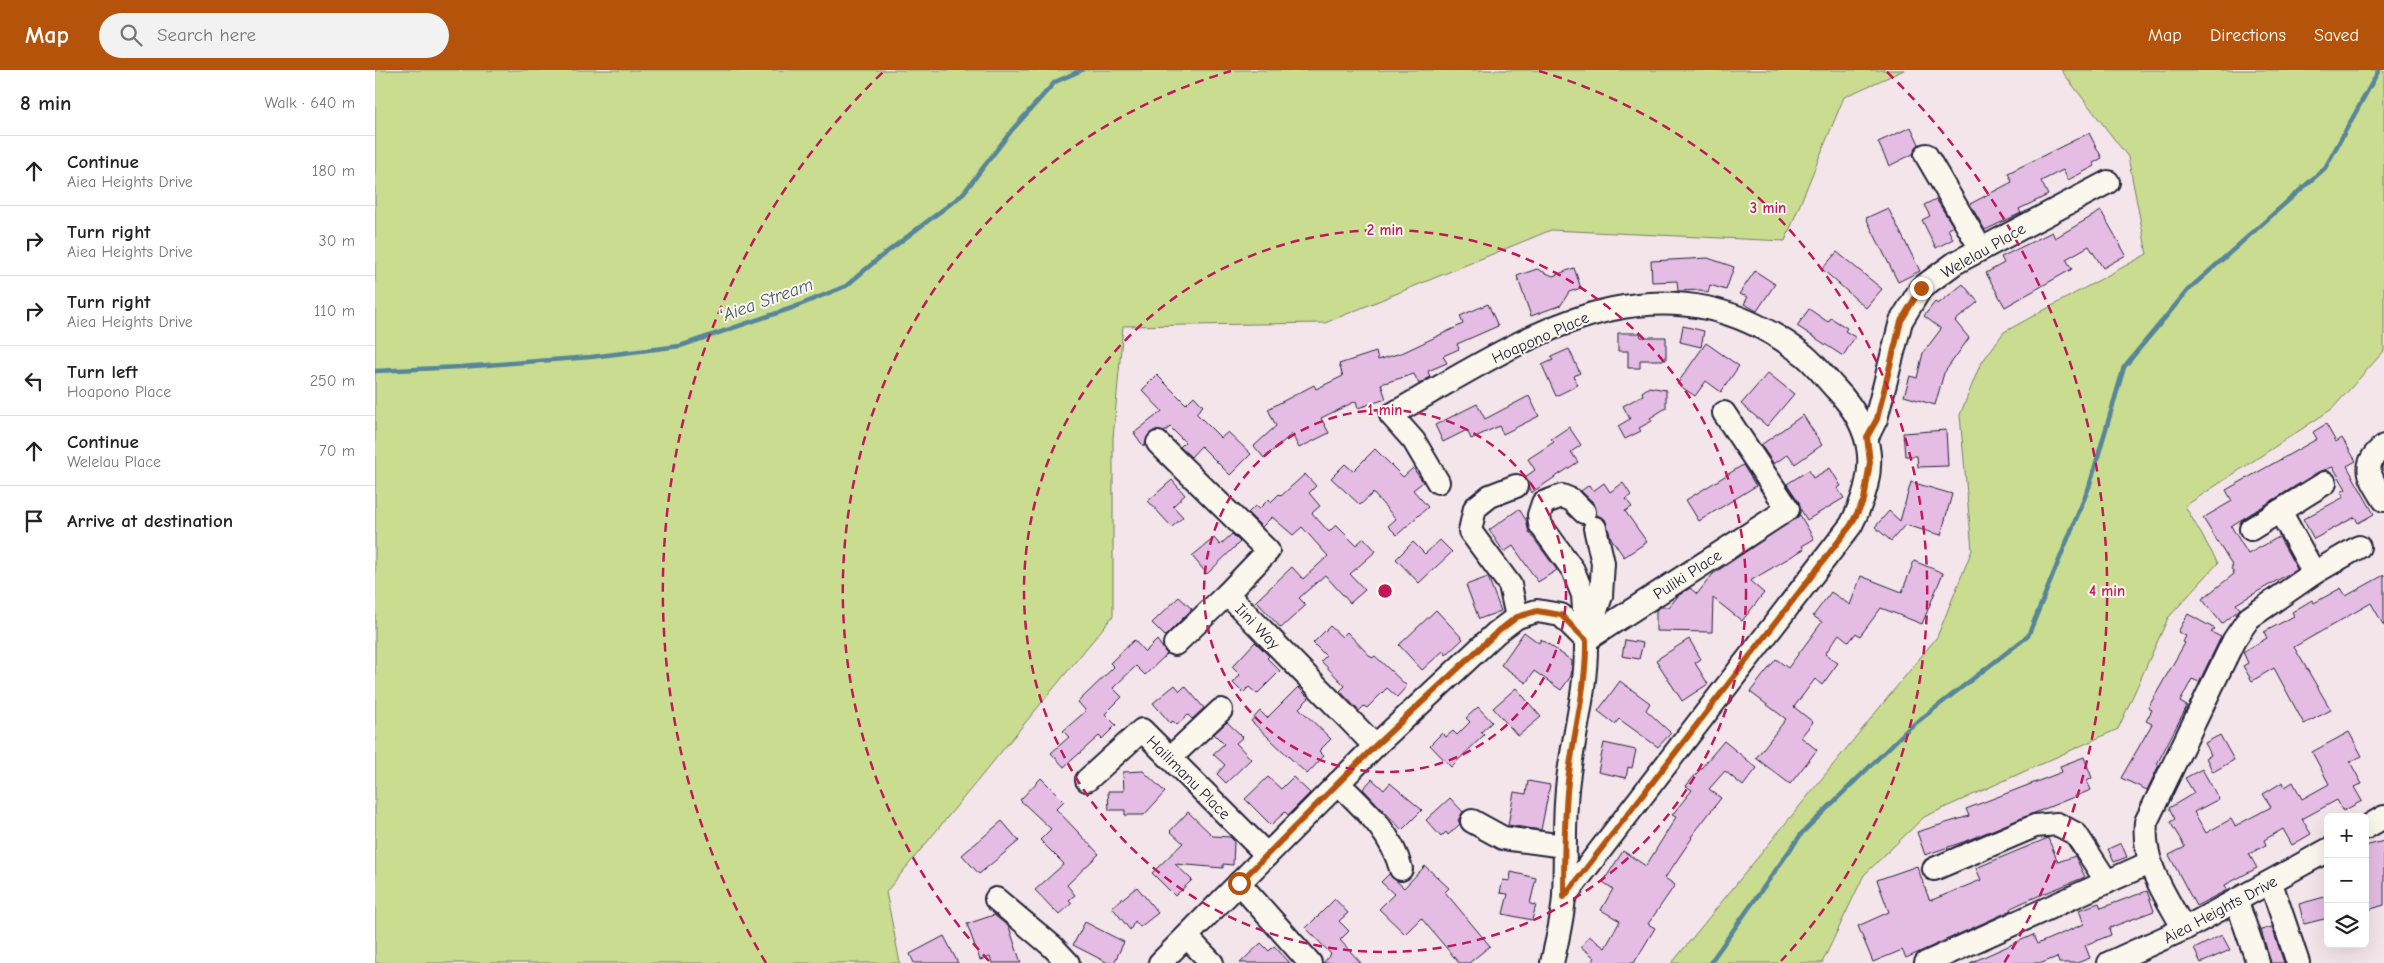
<!DOCTYPE html>
<meta charset="utf-8">
<style>
body{margin:0;font-family:"Comic Neue",sans-serif;background:#f2f2f2;color:#222}
.controls{position:absolute;right:15px;bottom:15px;display:grid;overflow:hidden;border-radius:8px;box-shadow:0 5px 20px #0002}
.controls button{width:45px;height:45px;display:grid;place-items:center;padding:0;border:0;border-bottom:1px solid #e0e0e0;background:#fff;color:#222;font:25px sans-serif}
.stop{position:absolute;width:15px;height:15px;margin:-11px;border:4px solid #b45309;border-radius:50%;background:#fff}
.stop.end{background:#b45309;border-color:#fff;box-shadow:0 1px 5px #0008}
.list{margin:0;padding:0;list-style:none}
h2{display:flex;justify-content:space-between;align-items:center;height:65px;margin:0;padding:0 20px;font-size:21px}
h2 small{font-size:16px;font-weight:400;color:#767676}
.list li{display:grid;grid-template-columns:32px 1fr auto;gap:15px;align-items:center;box-sizing:border-box;height:70px;padding:0 20px;border-top:1px solid #e0e0e0}
.list b{display:block;font-size:19px;white-space:nowrap}
.list p{margin:0;font-size:16px;white-space:nowrap;color:#767676}
.list em{font-size:16px;font-style:normal;color:#767676}
.icon{flex:none;width:28px;height:28px;fill:none;stroke:currentColor;stroke-width:2;stroke-linecap:round;stroke-linejoin:round}
.map{position:relative;flex:none;width:2009px;height:893px;overflow:hidden}
header{display:flex;align-items:center;gap:30px;box-sizing:border-box;height:70px;padding:0 25px;background:#b45309;color:#fff}
header strong{font-size:24px}
nav{display:flex;gap:28px;margin-inline-start:auto;font-size:18px}
.search{width:350px;height:45px;background:#f2f2f2;display:flex;align-items:center;gap:12px;box-sizing:border-box;padding:0 18px;border-radius:28px;color:#767676;font-size:19px}
main{display:flex}
aside{flex:1;background:#fff}
.map>svg:first-child{display:block}
.green{fill:#cadc90;stroke:#767f66}
.lines{fill:none;stroke-linecap:round;stroke-linejoin:round}
.stream{stroke:#578699;stroke-width:4.5}
.building{fill:#e5bce4;stroke:#22223b}
.minor-casing{stroke:#22223b;stroke-width:26}
.minor{stroke:#fbf7ec;stroke-width:22}
.route{stroke:#b45309;stroke-width:6}
.ring{fill:none;stroke:#c2185b;stroke-width:2.5;stroke-dasharray:9 6}
.labels{text-anchor:middle;stroke-width:4;stroke-linejoin:round;paint-order:stroke}
.street-label{font-size:16px;fill:#22223b;stroke:#fbf7ec}
.water-label{font-size:18px;font-style:italic;fill:#415c72;stroke:#fbf7ec}
.centre{fill:#c2185b;stroke:#fbf7ec;stroke-width:2.5}
.ring-label{font-size:15px;text-anchor:middle;font-weight:bold;fill:#c2185b;stroke:#fbf7ec;stroke-width:4;stroke-linejoin:round;paint-order:stroke}
</style>
<header>
<strong>Map</strong>
<div class="search"><svg class="icon" aria-label="search" viewBox="0 0 24 24"><circle cx="10" cy="10" r="6"/><path d="M15 15l6 6"/></svg>Search here</div>
<nav><a>Map</a><a>Directions</a><a>Saved</a></nav>
</header>
<main>
<aside>
<h2>8 min<small>Walk · 640 m</small></h2>
<ul class="list">
<li><svg class="icon" aria-label="ahead" viewBox="0 0 24 24"><path d="M12 20V5M6 11l6-6 6 6"/></svg><div><b>Continue</b><p>Aiea Heights Drive</p></div><em>180 m</em></li>
<li><svg class="icon" aria-label="right" viewBox="0 0 24 24"><path d="M7 20v-9h11M14 6l5 5-5 5"/></svg><div><b>Turn right</b><p>Aiea Heights Drive</p></div><em>30 m</em></li>
<li><svg class="icon" aria-label="right" viewBox="0 0 24 24"><path d="M7 20v-9h11M14 6l5 5-5 5"/></svg><div><b>Turn right</b><p>Aiea Heights Drive</p></div><em>110 m</em></li>
<li><svg class="icon" aria-label="left" viewBox="0 0 24 24"><path d="M17 20v-9H6M10 6l-5 5 5 5"/></svg><div><b>Turn left</b><p>Hoapono Place</p></div><em>250 m</em></li>
<li><svg class="icon" aria-label="ahead" viewBox="0 0 24 24"><path d="M12 20V5M6 11l6-6 6 6"/></svg><div><b>Continue</b><p>Welelau Place</p></div><em>70 m</em></li>
<li><svg class="icon" aria-label="arrive" viewBox="0 0 24 24"><path d="M6 21V4h12l-3 4 3 4H6"/></svg><div><b>Arrive at destination</b></div></li>
</ul>
</aside>
<div class="map">
<svg width="2009" height="893" viewBox="0 0 2009 893">
<rect width="100%" height="100%" fill="#f4e5ea"/>
<filter id="ink" filterUnits="userSpaceOnUse"><feTurbulence type="fractalNoise" baseFrequency=".02" numOctaves="2"/><feDisplacementMap in="SourceGraphic" scale="10" xChannelSelector="R" yChannelSelector="G"/><feConvolveMatrix kernelMatrix="1 2 1 2 8 2 1 2 1" color-interpolation-filters="sRGB"/></filter>
<g filter="url(#ink)">
<g class="green">
<polygon points="0,0 1529,0 1469,27 1410,171 1176,160 950,253 748,256 738,369 738,546 511,822 525,893 0,893"/>
<polygon points="1686,0 2009,0 2009,281 1957,339 1810,436 1843,493 1793,548 1743,659 1549,747 1489,805 1447,893 1297,893 1562,567 1597,480 1585,345 1605,295 1629,262 1772,184 1753,87"/>
</g>
<g class="lines">
<g class="stream">
<polyline points="0,301 86,297 216,287 305,276 417,238 471,216 504,188 587,125 637,60 680,12 707,0"/>
<polyline points="1335,893 1427,763 1533,659 1653,566 1714,417 1749,297 1813,220 1950,98 2004,0"/>
</g>
</g>
<g class="building">
<polygon points="1536,57 1544,74 1538,84 1514,96 1503,72"/>
<polygon points="1714,63 1727,88 1718,93 1720,96 1693,110 1688,100 1666,111 1673,125 1644,139 1646,143 1610,160 1595,134 1637,112 1633,103"/>
<polygon points="1561,129 1578,156 1573,159 1578,169 1561,178 1547,150 1555,146 1549,135"/>
<polygon points="1513,138 1545,201 1523,212 1491,148"/>
<polygon points="1726,141 1751,185 1728,198 1714,176 1691,189 1697,199 1630,237 1611,203 1629,193 1626,187 1677,162 1680,168"/>
<polygon points="1462,182 1507,219 1491,238 1447,199"/>
<polygon points="1333,188 1359,197 1351,220 1335,215 1333,223 1326,220 1303,221 1302,211 1277,212 1276,191"/>
<polygon points="1199,198 1206,218 1194,222 1186,235 1156,246 1142,206 1162,199 1178,206"/>
<polygon points="1380,201 1400,214 1382,241 1369,234 1373,227 1364,224"/>
<polygon points="1588,214 1603,232 1580,251 1594,268 1569,303 1560,335 1529,326 1535,306 1542,308 1548,283 1566,259 1549,246 1560,232 1563,234"/>
<polygon points="1113,234 1123,256 1082,274 1084,279 1068,286 1072,293 1053,301 1055,307 1044,314 1039,304 1006,314 1011,329 983,338 981,331 946,348 954,363 924,378 917,364 889,388 879,376 901,356 893,339 939,315 941,319 968,306 964,294 1001,282 1003,290 1029,282 1088,254 1085,246"/>
<polygon points="1434,239 1453,252 1456,248 1472,258 1470,261 1480,267 1468,286 1422,256"/>
<polygon points="1308,256 1329,261 1326,277 1305,272"/>
<polygon points="1243,263 1265,263 1266,267 1291,267 1291,290 1265,290 1265,298 1253,298 1253,281 1243,281"/>
<polygon points="1331,273 1364,296 1346,322 1331,311 1320,326 1302,314"/>
<polygon points="1194,279 1205,303 1199,306 1203,315 1181,326 1167,295 1178,290 1176,287"/>
<polygon points="1393,303 1419,324 1392,356 1366,334"/>
<polygon points="782,305 811,334 819,326 828,336 821,343 846,368 853,362 876,384 855,405 826,376 816,387 805,377 810,372 795,357 789,362 780,360 774,364 769,377 759,363 787,341 767,320"/>
<polygon points="1274,317 1291,320 1291,338 1275,348 1277,351 1264,358 1266,361 1250,369 1243,356 1255,349 1248,336 1268,325 1267,322"/>
<polygon points="1154,326 1164,346 1128,364 1124,356 1096,369 1092,360 1068,372 1060,355 1102,334 1110,349"/>
<polygon points="1428,345 1447,375 1420,394 1413,384 1399,394 1386,375"/>
<polygon points="1951,354 1961,372 1967,368 1981,391 1972,396 1999,444 1983,453 1980,447 1939,469 1928,449 1969,427 1966,422 1971,419 1958,397 1943,402 1856,456 1873,484 1904,467 1922,499 1861,534 1865,539 1847,554 1827,529 1859,504 1856,498 1858,497 1828,448 1857,431 1851,420 1942,369 1938,362"/>
<polygon points="1194,357 1206,375 1196,382 1203,392 1156,423 1150,407 1160,400 1153,389 1179,372 1176,369"/>
<polygon points="1571,360 1573,396 1543,397 1542,386 1530,386 1528,363"/>
<polygon points="1000,379 1028,407 1038,398 1048,412 1038,420 1053,437 1022,465 1013,456 1021,449 998,423 985,435 956,408 970,394 978,401"/>
<polygon points="1368,395 1381,416 1324,451 1311,430"/>
<polygon points="1455,398 1466,416 1462,418 1469,428 1432,450 1426,440 1424,432 1412,414 1434,400 1438,408"/>
<polygon points="930,404 941,416 934,423 945,436 937,443 954,462 961,455 981,475 989,468 1001,481 975,504 990,520 975,533 950,505 924,528 931,535 906,558 881,531 917,497 928,509 953,486 927,457 918,465 897,447 887,457 873,443 880,436 884,439 894,429 896,432 904,424 906,426"/>
<polygon points="797,410 810,425 798,436 808,447 797,457 773,431"/>
<polygon points="1536,412 1577,424 1566,465 1530,455 1516,471 1500,457 1514,441 1525,451"/>
<polygon points="1229,413 1235,422 1248,413 1256,425 1251,429 1257,437 1250,441 1272,472 1249,487 1236,468 1230,449 1222,445 1219,433 1206,421 1214,415 1218,421"/>
<polygon points="1144,439 1151,450 1154,462 1182,500 1163,512 1138,476 1129,482 1114,460"/>
<polygon points="1425,445 1439,469 1427,476 1429,479 1375,511 1389,523 1367,551 1338,528 1337,562 1281,561 1281,540 1286,537 1294,537 1303,526 1315,518 1322,524 1338,504"/>
<polygon points="857,464 865,472 832,504 817,486 839,468 845,475"/>
<polygon points="1065,470 1077,482 1044,513 1021,489 1038,472 1050,484"/>
<polygon points="1539,491 1568,503 1547,554 1506,538 1485,566 1481,563 1474,572 1464,564 1450,584 1463,593 1447,615 1440,609 1419,637 1438,652 1426,667 1442,680 1415,714 1381,688 1411,649 1375,622 1401,589 1413,598 1447,552 1438,546 1456,522 1475,535 1486,506 1527,522"/>
<polygon points="2009,505 2009,556 1996,533 1919,577 1956,640 1929,654 1899,598 1877,611 1868,596 1873,593 1868,582 1892,568 1889,562 1919,546 1917,542 1937,530 1939,533 1966,518 1971,526"/>
<polygon points="1113,507 1126,541 1104,549 1091,515"/>
<polygon points="804,527 817,539 790,566 777,553"/>
<polygon points="1061,540 1088,569 1071,585 1068,581 1047,600 1024,575"/>
<polygon points="1813,544 1840,559 1836,562 1846,567 1824,612 1817,609 1805,632 1812,636 1782,694 1784,695 1772,720 1746,708 1777,654 1771,651 1777,640 1773,638 1810,573 1808,572 1811,566 1803,562"/>
<polygon points="955,556 967,567 972,562 997,588 1000,586 1032,616 1022,627 1012,618 992,638 989,636 984,641 965,621 970,616 946,591 951,586 938,573"/>
<polygon points="1149,562 1164,573 1166,569 1197,591 1196,606 1186,620 1159,601 1151,613 1126,595"/>
<polygon points="1314,569 1326,589 1320,593 1333,614 1307,631 1281,590"/>
<polygon points="759,570 770,582 782,570 792,584 770,605 761,596 738,618 747,627 730,644 741,655 727,669 724,666 689,697 676,683 694,667 688,661 711,641 703,632 739,597 735,593"/>
<polygon points="1250,570 1268,573 1264,589 1247,586"/>
<polygon points="880,572 894,586 892,588 905,601 882,624 874,617 868,623 858,613 865,605 857,597"/>
<polygon points="1245,611 1275,633 1271,640 1296,663 1283,677 1244,649 1240,654 1223,641"/>
<polygon points="800,615 805,621 810,616 829,638 817,649 813,645 802,655 798,651 795,653 778,633"/>
<polygon points="923,617 934,628 924,638 956,669 944,681 949,686 932,704 876,651 885,641 892,648"/>
<polygon points="1141,618 1166,647 1143,666 1118,638"/>
<polygon points="1103,637 1117,652 1106,662 1109,665 1076,697 1055,675 1067,663 1071,667 1078,661 1082,665 1095,652 1091,648"/>
<polygon points="852,652 868,667 861,673 876,689 851,713 842,704 850,695 838,684 849,674 839,664"/>
<polygon points="1974,662 1987,686 1975,692 1987,714 1979,717 1987,731 1968,741 1962,730 1927,749 1936,764 1917,775 1908,759 1889,770 1891,775 1874,784 1882,798 1850,815 1852,820 1821,836 1794,785 1810,777 1795,752 1800,749 1794,738 1819,723 1810,708 1827,699 1844,729 1819,742 1831,763 1856,749 1860,756 1896,737 1888,724 1908,712 1910,717 1918,712 1927,729 1954,714 1937,682"/>
<polygon points="1845,665 1859,690 1838,702 1831,688 1836,685 1830,673"/>
<polygon points="1349,671 1382,698 1368,716 1350,701 1334,719 1346,728 1316,767 1317,768 1290,808 1300,815 1273,854 1280,858 1259,893 1216,893 1220,888 1206,877 1214,866 1230,878 1245,851 1226,840 1238,819 1228,812 1248,781 1271,796 1301,747 1297,745 1317,720 1311,716"/>
<polygon points="1229,673 1261,680 1257,698 1253,697 1251,708 1223,702"/>
<polygon points="1709,687 1717,708 1712,711 1716,720 1588,772 1550,785 1542,762 1594,746 1591,739 1687,702 1685,696"/>
<polygon points="768,701 790,722 769,745 750,745 750,740 734,740 733,721 749,721 748,702"/>
<polygon points="893,707 906,719 918,707 935,723 913,745 910,742 896,755 870,729"/>
<polygon points="666,708 689,731 681,739 724,784 692,815 700,825 694,830 697,833 684,845 660,820 689,794 665,770 676,759 645,730"/>
<polygon points="997,709 1009,720 1015,713 1047,740 1027,760 988,719"/>
<polygon points="1153,711 1175,715 1166,760 1133,755 1139,722 1151,724"/>
<polygon points="1075,728 1088,742 1083,750 1085,754 1073,765 1071,762 1066,767 1051,750"/>
<polygon points="813,742 838,766 855,767 859,771 858,795 848,794 848,798 800,794 817,810 800,826 777,803 808,773 795,761"/>
<polygon points="627,751 644,771 604,804 587,785"/>
<polygon points="1673,768 1683,792 1700,786 1710,807 1651,831 1636,838 1637,840 1531,888 1527,880 1498,892 1483,856 1514,842 1502,810 1542,796 1554,829 1557,830 1606,810 1601,798"/>
<polygon points="2009,771 2009,835 1990,841 1990,776"/>
<polygon points="1746,773 1752,787 1739,792 1733,779"/>
<polygon points="1050,796 1074,818 1070,822 1115,876 1094,893 1084,893 1046,848 1030,864 1004,839 1019,824 1006,812 1014,804 1029,818"/>
<polygon points="1136,802 1161,808 1155,834 1161,835 1157,850 1128,844 1133,824 1125,823 1128,810 1135,811"/>
<polygon points="762,817 783,843 765,857 760,851 755,860 737,837"/>
<polygon points="1772,821 1779,841 1734,858 1736,865 1710,875 1715,888 1702,893 1684,893 1682,887 1667,893 1595,893 1658,865 1662,874 1709,854 1704,840 1724,833 1726,838"/>
<polygon points="1953,826 1953,848 1929,854 1924,834"/>
<polygon points="960,829 973,843 964,851 974,861 965,870 986,893 948,893 956,884 931,858"/>
<polygon points="619,845 634,857 646,893 617,893 615,887 605,890 592,854"/>
<polygon points="710,852 749,872 739,893 733,893 698,875"/>
<polygon points="1897,857 1909,893 1896,893 1886,860"/>
<polygon points="1847,865 1855,880 1826,893 1819,879"/>
<polygon points="569,866 583,893 539,893 535,884"/>
<polygon points="886,873 894,881 899,876 915,893 865,893"/>
</g>
<g class="lines">
<g class="minor-casing">
<g id="minor">
<polyline points="1551,85 1606,179"/>
<polyline points="1492,367 1501,349 1526,251 1546,218 1580,193 1733,112"/>
<polyline points="783,373 893,481 852,524 1000,676"/>
<path d="M2009 376C1984 395 1996 408 2009 430"/>
<path d="M1063 412 1039 371 1016 345C1150 269 1281 172 1429 285 1440 294 1450 307 1460 318 1502 362 1503 403 1476 455L1189 827"/>
<polyline points="1141,416 1115,426 1100,438 1095,461 1135,515 1142,547"/>
<polyline points="1209,442 1197,430 1187,426 1168,433 1164,445 1165,454 1198,500 1208,525 1211,570 1226,526 1228,493 1220,458"/>
<polyline points="1876,459 1950,413"/>
<polyline points="1939,503 1984,477"/>
<polyline points="1211,570 1413,439 1349,343"/>
<polyline points="800,574 852,524"/>
<polyline points="795,688 846,640"/>
<polyline points="712,710 767,660 892,785"/>
<path d="M963 713C991 741 1015 760 1026 799"/>
<polyline points="1097,751 1128,768 1189,776"/>
<polyline points="1990,758 2009,747"/>
<polyline points="1559,799 1660,756 1682,754 1701,764 1732,812"/>
<polyline points="864,813 935,893"/>
<polyline points="1896,813 1923,893"/>
<polyline points="621,829 678,877 693,893"/>
<polyline points="1862,832 1883,893"/>
<path d="M1809 859C1790 824 1767 794 1771 752L1859 570 1874 548 1939 503 1905 441"/>
<polyline points="812,867 837,893"/>
<path d="M785 893 1000 676 1121 563 1142 547 1162 541 1186 545 1211 570C1212 618 1199 663 1193 710 1188 749 1191 787 1189 825 1188 848 1182 871 1177 893"/>
<polyline points="1551,893 1774,793"/>
<polyline points="1734,893 1809,859 1953,780"/>
</g>
</g>
<use href="#minor" class="minor"/>
</g>
</g>
<g class="lines" filter="url(#ink)">
<path class="route" d="M864 813 1000 676 1121 563 1142 547 1162 541 1186 545 1211 570C1212 618 1198 664 1193 711 1189 750 1189 788 1189 827L1476 455 1489 430 1495 392 1492 367 1502 349 1526 251 1546 218"/>
</g>
<g class="ring">
<circle cx="1010" cy="521" r="181"/>
<circle cx="1010" cy="521" r="361"/>
<path d="M614 891A542 542 0 0 1 856 1M1164 1A542 542 0 0 1 1406 891"/>
<path d="M391 893A722 722 0 0 1 508 2M1512 2A722 722 0 0 1 1629 893"/>
</g>
<g class="labels">
<g class="street-label">
<text transform="translate(1608 180) rotate(-30)" y="6">Welelau Place</text>
<text transform="translate(1165 267) rotate(-24)" y="6">Hoapono Place</text>
<text transform="translate(1312 504) rotate(-33)" y="6">Puliki Place</text>
<text transform="translate(883 556) rotate(46)" y="6">Iini Way</text>
<text transform="translate(814 707) rotate(45)" y="6">Hailimanu Place</text>
<text transform="translate(1845 839) rotate(-28)" y="6">Aiea Heights Drive</text>
</g>
<g class="water-label">
<text transform="translate(391 230) rotate(-20)" y="6">ʻAiea Stream</text>
</g>
</g>
<circle cx="1010" cy="521" r="8" class="centre"/>
<g class="ring-label">
<text x="1393" y="143">3 min</text>
<text x="1010" y="165">2 min</text>
<text x="1010" y="345">1 min</text>
<text x="1732" y="526">4 min</text>
</g>
</svg>
<div class="controls">
<button>+</button>
<button>−</button>
<button><svg class="icon" aria-label="layers" viewBox="0 0 24 24"><path d="M12 4l9 5-9 5-9-5zM3 14l9 5 9-5"/></svg></button>
</div>
<div class="stop" style="left:864px;top:813px"></div>
<div class="stop end" style="left:1546px;top:218px"></div>
</div>
</main>
